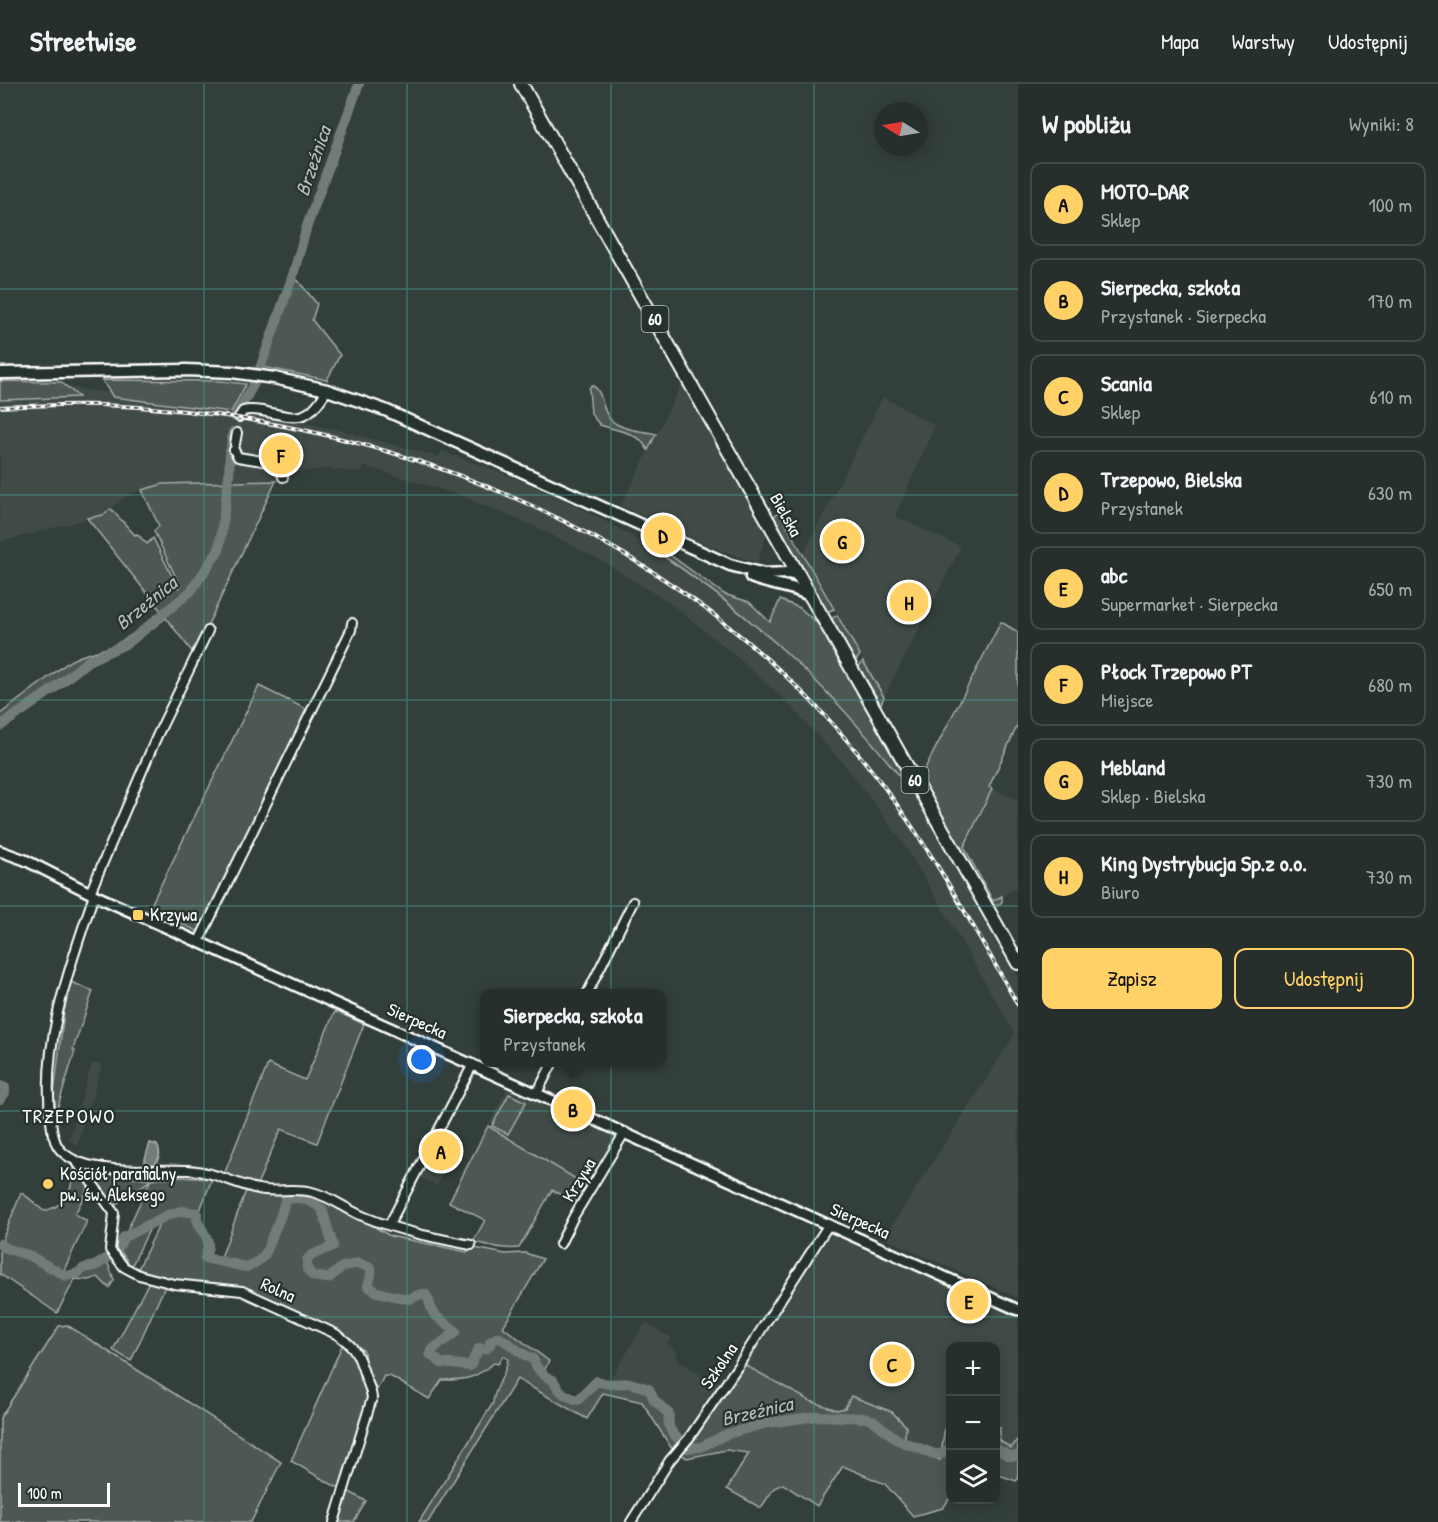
<!DOCTYPE html>
<html lang="pl">
<meta charset="utf-8">
<style>
body{margin:0;font-family:"Patrick Hand",sans-serif;background:#2e3734;color:#f1f3f6}
.controls{position:absolute;right:18px;bottom:18px;display:grid;overflow:hidden;border-radius:12px;box-shadow:0 3px 15px #0003}
.controls button{width:54px;height:54px;display:grid;place-items:center;padding:0;border:0;border-bottom:2px solid #424a48;background:#262f2c;color:#f1f3f6;font:30px sans-serif}
.compass{position:absolute;left:874px;top:18px;width:54px;height:54px;border-radius:50%;background:#262f2c;box-shadow:0 3px 15px #0003;rotate:281deg}
.scale{position:absolute;left:18px;bottom:15px;width:92px;box-sizing:border-box;padding-left:6px;border:3px solid #fff;border-top:0;font-size:16px;line-height:21px;white-space:nowrap;color:#fff;-webkit-text-stroke:4px #26332d;paint-order:stroke}
.you{position:absolute;left:422px;top:976px;width:21px;height:21px;margin:-15px;border:4px solid #fff;border-radius:50%;background:#1a73e8;box-shadow:0 0 0 9px #1a73e833}
.badge{display:grid;place-items:center;width:39px;height:39px;border-radius:50%;background:#ffd166;color:#111;font-size:20px;font-weight:700}
.pin{position:absolute;translate:-50% -50%;border:3px solid #fff;box-shadow:0 2px 6px #0006}
.popup{position:absolute;left:480px;top:905px;width:186px;height:78px;box-sizing:border-box;display:grid;place-content:center;border-radius:12px;background:#262f2c;filter:drop-shadow(0 2px 4px #0005);font-size:20px;white-space:nowrap;color:#a4a9a9}
.popup b{font-size:22px;color:#f1f3f6}
.popup::after{content:'';position:absolute;left:50%;top:100%;margin-left:-12px;border:12px solid transparent;border-top-color:#262f2c}
.list{margin:0;padding:0;list-style:none}
h2{display:flex;justify-content:space-between;align-items:center;height:78px;margin:0;padding:0 24px;font-size:26px}
h2 small{font-size:20px;font-weight:400;color:#a4a9a9}
.list li{display:grid;grid-template-columns:39px 1fr auto;gap:18px;align-items:center;box-sizing:border-box;height:84px;margin:0 12px 12px;padding:0 12px;border:2px solid #424a48;border-radius:12px}
.list b{display:block;font-size:22px;white-space:nowrap}
.list p{margin:0;font-size:20px;white-space:nowrap;color:#a4a9a9}
.list em{font-size:20px;font-style:normal;color:#a4a9a9}
.actions{display:flex;gap:12px;padding:18px 24px}
.actions a{flex:1;padding:14px 0;border:2px solid #ffd166;border-radius:12px;text-align:center;font-size:21px;color:#ffd166}
.actions .main{background:#ffd166;color:#111}
.icon{flex:none;width:33px;height:33px;fill:none;stroke:currentColor;stroke-width:2;stroke-linecap:round;stroke-linejoin:round}
.map{position:relative;flex:none;width:1018px;height:1438px;overflow:hidden}
header{display:flex;align-items:center;gap:36px;box-sizing:border-box;height:84px;padding:0 30px;background:#262f2c;border-bottom:2px solid #424a48}
header strong{font-size:28px}
nav{display:flex;gap:33px;margin-inline-start:auto;font-size:21px}
main{display:flex}
aside{flex:1;background:#262f2c}
.map>svg:first-child{display:block}
.built{fill:#404c47}
.green{fill:#4d5853;stroke:#a6aca9;stroke-width:1.5}
.water{fill:#737b78;stroke:#abb0ae;stroke-width:1.5}
.lines{fill:none;stroke-linecap:round;stroke-linejoin:round}
.stream{stroke:#abb0ae;stroke-width:1.5}
.river{stroke:#737b78;stroke-width:10}
.minor-tunnel{stroke:#47524e;stroke-width:8;stroke-dasharray:8 4;stroke-linecap:butt}
.minor-casing{stroke:#fff;stroke-width:12}
.tertiary-casing{stroke:#fff;stroke-width:14}
.secondary-casing{stroke:#fff;stroke-width:15}
.primary-casing{stroke:#fff;stroke-width:16}
.minor{stroke:#26332d;stroke-width:8}
.tertiary{stroke:#26332d;stroke-width:9}
.secondary{stroke:#26332d;stroke-width:10}
.primary{stroke:#26332d;stroke-width:12}
.rail-casing{stroke:#fff;stroke-width:4}
.rail{stroke:#26332d;stroke-width:1.5;stroke-dasharray:4.5;stroke-linecap:butt}
.grid{fill:none;stroke:#4b9892;stroke-width:1.5;stroke-opacity:0.55}
.poi-dot{fill:#ffd166;stroke:#26332d;stroke-width:2}
.labels{text-anchor:middle;stroke-width:4.5;stroke-linejoin:round;paint-order:stroke}
.shield{fill:#26332d;stroke:#bec2c0;stroke-width:1.5}
.shield-label{font-size:16px;font-weight:bold;fill:#fff}
.street-label{font-size:18px;fill:#fff;stroke:#26332d}
.poi-label{font-size:18px;fill:#fff;stroke:#26332d;text-anchor:start}
.water-label{font-size:20px;font-style:italic;fill:#b9bdbc;stroke:#26332d}
.neighbourhood-label{font-size:20px;letter-spacing:1.5px;fill:#fff;stroke:#26332d}
</style>
<header>
<strong>Streetwise</strong>
<nav><a>Mapa</a><a>Warstwy</a><a>Udostępnij</a></nav>
</header>
<main>
<div class="map">
<svg width="1018" height="1438" viewBox="0 0 1018 1438">
<rect width="100%" height="100%" fill="#333f3a"/>
<filter id="ink" filterUnits="userSpaceOnUse"><feTurbulence type="fractalNoise" baseFrequency=".0167" numOctaves="2"/><feDisplacementMap in="SourceGraphic" scale="12" xChannelSelector="R" yChannelSelector="G"/><feConvolveMatrix kernelMatrix="1 2 1 2 8 2 1 2 1" color-interpolation-filters="sRGB"/></filter>
<g filter="url(#ink)">
<g class="built">
<polygon points="28,298 215,323 290,336 343,347 439,373 442,367 512,393 564,416 609,439 653,465 729,519 817,596 867,651 917,715 1018,893 1018,1214 884,1154 1015,950 934,810 899,753 849,686 783,614 724,562 667,517 602,477 534,442 457,410 364,382 362,388 322,385 292,389 288,397 163,400 147,404 126,412 103,431 0,458 0,299"/>
<polygon points="682,299 767,449 757,479 706,461 621,422"/>
<polygon points="883,313 935,342 895,432 961,463 884,613 830,518 828,517 803,471"/>
<polygon points="992,705 1018,716 1018,802 994,817 964,763"/>
<polygon points="92,979 102,981 77,1062 69,1055"/>
<polygon points="507,1005 618,1053 587,1102 488,1042"/>
<polygon points="442,1050 458,1060 437,1101 421,1094"/>
<polygon points="830,1149 1018,1234 1018,1355 1012,1364 1000,1357 1000,1344 996,1343 996,1262 950,1262 950,1342 945,1343 940,1376 918,1365 904,1364 845,1324 837,1326 810,1317 745,1281"/>
<polygon points="646,1238 671,1254 667,1260 678,1268 675,1274 709,1296 713,1295 721,1301 682,1353 677,1351 671,1341 671,1330 655,1313 650,1304 637,1299 609,1297"/>
</g>
<g class="green">
<polygon points="295,193 317,220 312,236 340,271 327,296 263,283"/>
<polygon points="102,296 220,297 246,300 231,328 113,313"/>
<polygon points="0,297 61,298 79,313 0,316"/>
<path d="M592 301C604 308 601 325 610 335 620 346 643 347 656 350L648 366 641 356 628 349 600 341 591 330 589 304Z"/>
<path d="M276 397 194 570 166 534 135 558 88 581 35 623 0 647V630L70 577C82 570 93 569 106 564 127 557 144 541 161 527L87 434 103 431 111 425 135 451 137 450 147 460 153 454 178 504 180 502 154 447 159 442 142 406 163 400Z"/>
<polygon points="779,428 834,525 826,528 772,434"/>
<path d="M656 458 672 465 670 471 724 510 749 518 770 538 780 516 800 524 818 540 917 715C841 613 759 535 653 465Z"/>
<polygon points="837,531 860,571 855,578 830,536"/>
<polygon points="1001,538 1018,548 1018,640 989,703 992,705 964,763 993,817 1002,812 1002,818 997,822 989,819 919,696"/>
<polygon points="863,577 884,613 879,624 856,586"/>
<polygon points="259,602 308,626 199,848 149,825"/>
<polygon points="71,898 93,907 73,965 75,967 56,1029 54,1010 64,927"/>
<polygon points="335,927 364,940 317,1059 281,1045 256,1103 237,1096 225,1088 268,980 305,996"/>
<polygon points="509,1010 526,1018 508,1050 492,1042"/>
<path d="M488 1042 586 1101 576 1119 552 1106 519 1164C502 1166 490 1161 473 1158L485 1136 449 1118Z"/>
<path d="M71 1081 90 1101 75 1130 87 1137 63 1188C52 1184 44 1175 33 1170 23 1165 10 1167 1 1159L21 1109C30 1113 35 1121 44 1127 66 1122 76 1103 71 1081Z"/>
<path d="M86 1088 150 1096 180 1093 212 1095 199 1129C173 1119 147 1140 125 1151L150 1097 123 1113 115 1122Z"/>
<path d="M247 1104 297 1108 328 1115 390 1152 467 1168 470 1163 505 1170 525 1169 543 1175 503 1243 549 1277 543 1289 539 1285 534 1274 523 1270 513 1258 498 1251 489 1257 488 1261 478 1263 469 1282 439 1277 432 1269 458 1246 434 1227 431 1213C421 1205 418 1212 408 1214L377 1207 369 1201 372 1191 371 1182C352 1174 343 1181 328 1193 318 1194 309 1189 308 1178L310 1175 333 1165 335 1162 323 1123C311 1112 298 1110 283 1115 281 1125 279 1133 275 1142 272 1148 272 1155 269 1161 259 1181 240 1184 220 1176Z"/>
<path d="M295 1114 309 1118 322 1126 332 1162 313 1169 306 1176V1185L312 1193 325 1195 331 1194 342 1184 358 1180 370 1185 367 1202 377 1209 407 1217 420 1211H425L428 1214 435 1233 455 1248 430 1268 429 1272C442 1281 455 1284 471 1284L480 1266H487L491 1262V1259L498 1254C511 1261 519 1271 532 1276 538 1290 542 1288 552 1297 562 1305 560 1317 579 1317L580 1314 586 1313 595 1300C601 1299 604 1301 609 1301 624 1302 633 1300 647 1306L656 1321 663 1326 668 1331 665 1337 669 1351 679 1360H676L672 1365 642 1318 603 1309 587 1335 517 1295 428 1438H419L493 1319C494 1303 506 1292 508 1275L503 1272 498 1280 494 1279C474 1295 467 1296 442 1296L429 1315 390 1292H384L377 1306 365 1284 364 1267 345 1253 235 1203 168 1196 137 1187 162 1135 181 1128 196 1131C194 1143 206 1148 207 1159 207 1164 204 1170 204 1174L210 1175 219 1180 246 1184 255 1181 264 1174 272 1161 287 1117Z"/>
<polygon points="151,1142 131,1183 120,1166 124,1155"/>
<polygon points="0,1163 38,1178 64,1194 74,1193 82,1187 94,1184 107,1177 114,1196 109,1204 98,1193 88,1196 75,1195 57,1229 0,1190"/>
<polygon points="150,1196 166,1200 131,1277 113,1266"/>
<polygon points="67,1241 281,1378 251,1438 0,1438 0,1334 59,1242"/>
<polygon points="344,1257 351,1263 366,1297 369,1319 341,1402 336,1403 291,1377"/>
<polygon points="743,1280 810,1317 837,1326 845,1324 851,1312 892,1328 906,1342 904,1364 918,1365 940,1376 945,1343 950,1342 950,1414 943,1424 913,1432 885,1400 843,1382 817,1422 783,1400 774,1404 761,1424 727,1405 749,1369 726,1366 687,1374 679,1369 714,1326"/>
<polygon points="996,1343 1000,1344 1000,1357 1011,1364 1018,1355 1018,1395 1016,1397 996,1390"/>
<polygon points="346,1406 366,1417 354,1438 339,1438 337,1434"/>
</g>
<path class="water" d="M150 1059 157 1061C161 1068 160 1075 154 1081L144 1078Z"/>
<g class="lines">
<g class="stream">
<polyline points="776,436 827,527"/>
<polyline points="832,536 855,576"/>
<polyline points="860,585 880,619"/>
</g>
<g class="river">
<polyline points="235,333 256,296 293,191 307,142 359,0"/>
<polyline points="231,361 233,348"/>
<polyline points="0,642 52,606 88,577 128,559 191,507 219,466 229,392 230,367"/>
<polyline points="0,1002 5,1004 5,1009 0,1015"/>
<path d="M0 1160 3 1163 30 1172 66 1192 78 1189 84 1184 95 1182 115 1169 124 1153 168 1131 181 1127 197 1129C195 1141 206 1147 208 1158 209 1164 206 1169 205 1174L246 1183C271 1174 266 1163 276 1143 280 1134 283 1126 285 1116 300 1111 310 1116 322 1125L333 1162 312 1171 307 1176V1185L313 1192 325 1194H329L342 1183 358 1179 371 1184V1191L368 1202 377 1208 407 1215C414 1215 417 1209 425 1210 431 1216 429 1222 433 1228 439 1237 450 1241 456 1248L433 1265 430 1270 441 1279 470 1282 479 1264 486 1265 490 1261V1258L498 1253C512 1260 519 1270 533 1275 537 1285 542 1292 553 1296 560 1308 564 1312 578 1316L597 1297 609 1300 630 1299 649 1305 654 1316 669 1330C666 1349 676 1351 687 1364L701 1363 727 1350 767 1339 818 1332 866 1334 874 1337 898 1356 934 1370H942L950 1364"/>
<polyline points="996,1365 1010,1372 1018,1372"/>
</g>
<polyline class="minor-tunnel" points="237,349 239,333"/>
<g class="minor-casing">
<g id="minor">
<path d="M239 333 243 327C250 325 255 326 262 327 297 334 307 340 327 306"/>
<polyline points="235,360 237,349"/>
<polyline points="234,366 238,373 274,379 281,384 283,393"/>
<polyline points="90,809 157,652 208,547"/>
<path d="M94 811C70 882 40 961 51 1037 52 1046 53 1055 58 1063 80 1094 155 1084 188 1086 213 1087 234 1100 258 1105 276 1109 294 1103 312 1108 332 1113 347 1126 365 1133 399 1147 435 1154 471 1161"/>
<polyline points="199,857 351,546 352,539"/>
<polyline points="587,910 633,818"/>
<polyline points="537,1009 553,978"/>
<path d="M76 1077 114 1129 110 1166 124 1183 139 1191 174 1200 242 1207 336 1250C356 1263 358 1270 365 1292 368 1300 371 1305 372 1314L334 1438"/>
<polyline points="389,1141 473,980"/>
<polyline points="560,1160 574,1132 625,1048"/>
<polyline points="631,1438 670,1376 689,1354 738,1282 829,1140"/>
</g>
</g>
<g class="tertiary-casing">
<polyline id="tertiary" points="0,767 25,776 94,811 1018,1226"/>
</g>
<g class="secondary-casing">
<g id="secondary">
<polyline points="0,289 186,286 232,288 274,294 327,306 385,326 730,481 764,490 788,489 800,492"/>
<path d="M751 493C772 502 793 501 812 513"/>
</g>
</g>
<g class="primary-casing">
<polyline id="primary" points="521,0 1018,879"/>
</g>
<use href="#minor" class="minor"/>
<use href="#tertiary" class="tertiary"/>
<use href="#secondary" class="secondary"/>
<use href="#primary" class="primary"/>
<g class="rail-casing">
<path id="rail" d="M0 323C34 322 67 320 101 321 383 331 666 443 851 661 918 740 967 831 1018 921"/>
</g>
<use href="#rail" class="rail"/>
</g>
</g>
<path class="grid" d="M204 0V1438M407 0V1438M611 0V1438M814 0V1438M0 205H1018M0 411H1018M0 616H1018M0 822H1018M0 1027H1018M0 1233H1018"/>
<g class="poi-dot">
<rect x="132" y="825" width="12" height="12" rx="3"/>
<circle cx="48" cy="1100" r="6"/>
</g>
<g class="labels">
<g class="shield">
<rect x="641.5" y="222" width="27" height="26" rx="4.5"/>
<rect x="901.5" y="683" width="27" height="26" rx="4.5"/>
</g>
<g class="shield-label">
<text x="655" y="241">60</text>
<text x="915" y="702">60</text>
</g>
<g class="street-label">
<text transform="translate(786 431) rotate(61)" y="6">Bielska</text>
<text transform="translate(417 937) rotate(24)" y="6">Sierpecka</text>
<text transform="translate(579 1096) rotate(-59)" y="6">Krzywa</text>
<text transform="translate(860 1137) rotate(24)" y="6">Sierpecka</text>
<text transform="translate(278 1206) rotate(24)" y="6">Rolna</text>
<text transform="translate(719 1282) rotate(-56)" y="6">Szkolna</text>
</g>
<g class="poi-label">
<text x="150" y="837">Krzywa</text>
<text x="60" y="1096">Kościół parafialny<tspan x="60" dy="21">pw. św. Aleksego</tspan></text>
</g>
<g class="water-label">
<text transform="translate(313 77) rotate(-71)" y="7">Brzeźnica</text>
<text transform="translate(146 519) rotate(-39)" y="7">Brzeźnica</text>
<text transform="translate(757 1327) rotate(-13)" y="7">Brzeźnica</text>
</g>
<g class="neighbourhood-label">
<text x="69" y="1039">TRZEPOWO</text>
</g>
</g>
</svg>
<div class="controls">
<button>+</button>
<button>−</button>
<button><svg class="icon" aria-label="layers" viewBox="0 0 24 24"><path d="M12 4l9 5-9 5-9-5zM3 14l9 5 9-5"/></svg></button>
</div>
<svg class="compass" viewBox="-18 -18 36 36"><path d="M0-13l5 13h-10z" fill="#e53935"/><path d="M0 13l5-13h-10z" fill="#a4a9a9"/></svg>
<div class="scale">100 m</div>
<div class="you"></div>
<div class="pin badge" style="left:441px;top:1067px">A</div>
<div class="pin badge" style="left:573px;top:1025px">B</div>
<div class="popup"><b>Sierpecka, szkoła</b>Przystanek</div>
<div class="pin badge" style="left:892px;top:1280px">C</div>
<div class="pin badge" style="left:663px;top:451px">D</div>
<div class="pin badge" style="left:969px;top:1217px">E</div>
<div class="pin badge" style="left:281px;top:371px">F</div>
<div class="pin badge" style="left:842px;top:457px">G</div>
<div class="pin badge" style="left:909px;top:518px">H</div>
</div>
<aside>
<h2>W pobliżu<small>Wyniki: 8</small></h2>
<ul class="list">
<li><span class="badge">A</span><div><b>MOTO-DAR</b><p>Sklep</p></div><em>100 m</em></li>
<li><span class="badge">B</span><div><b>Sierpecka, szkoła</b><p>Przystanek · Sierpecka</p></div><em>170 m</em></li>
<li><span class="badge">C</span><div><b>Scania</b><p>Sklep</p></div><em>610 m</em></li>
<li><span class="badge">D</span><div><b>Trzepowo, Bielska</b><p>Przystanek</p></div><em>630 m</em></li>
<li><span class="badge">E</span><div><b>abc</b><p>Supermarket · Sierpecka</p></div><em>650 m</em></li>
<li><span class="badge">F</span><div><b>Płock Trzepowo PT</b><p>Miejsce</p></div><em>680 m</em></li>
<li><span class="badge">G</span><div><b>Mebland</b><p>Sklep · Bielska</p></div><em>730 m</em></li>
<li><span class="badge">H</span><div><b>King Dystrybucja Sp.z o.o.</b><p>Biuro</p></div><em>730 m</em></li>
</ul>
<div class="actions"><a class="main">Zapisz</a><a>Udostępnij</a></div>
</aside>
</main>
